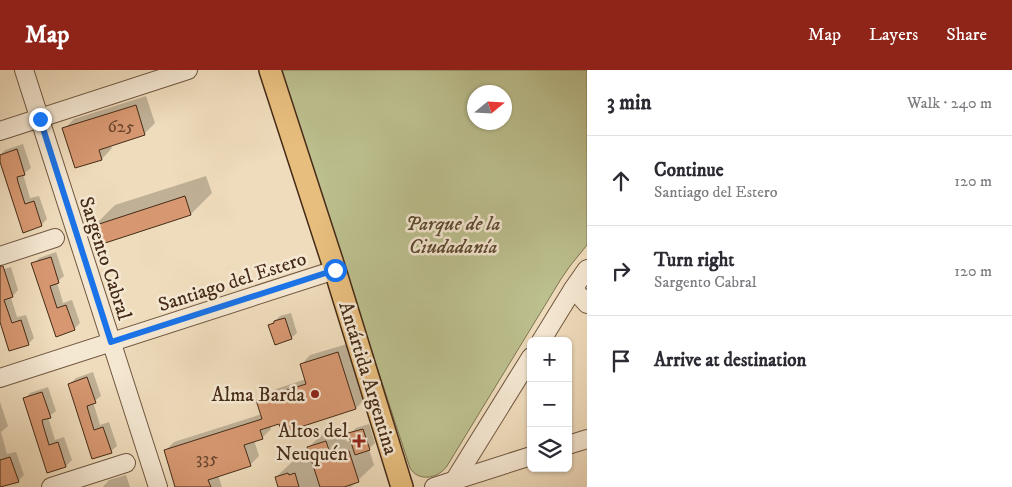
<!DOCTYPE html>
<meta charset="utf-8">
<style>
body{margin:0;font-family:"IM FELL DW Pica",serif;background:#f7f7f7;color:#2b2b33}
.controls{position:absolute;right:15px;bottom:15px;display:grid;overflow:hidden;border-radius:8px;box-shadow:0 1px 4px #0004}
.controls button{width:45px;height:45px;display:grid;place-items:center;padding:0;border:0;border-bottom:1px solid #e1e1e2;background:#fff;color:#2b2b33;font:25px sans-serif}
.compass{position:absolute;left:467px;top:15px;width:45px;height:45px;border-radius:50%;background:#fff;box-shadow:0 1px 4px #0004;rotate:72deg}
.stop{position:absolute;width:15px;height:15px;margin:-11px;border:4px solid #1a73e8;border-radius:50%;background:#fff}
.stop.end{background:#1a73e8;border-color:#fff;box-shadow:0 1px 5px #0008}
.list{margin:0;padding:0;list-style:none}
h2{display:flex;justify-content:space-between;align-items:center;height:65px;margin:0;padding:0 20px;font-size:21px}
h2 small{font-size:16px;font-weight:400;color:#7c7c81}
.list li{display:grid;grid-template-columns:32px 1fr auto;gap:15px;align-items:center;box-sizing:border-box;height:90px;padding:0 20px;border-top:1px solid #e1e1e2}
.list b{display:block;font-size:19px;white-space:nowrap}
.list p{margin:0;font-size:16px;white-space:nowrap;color:#7c7c81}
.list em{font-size:16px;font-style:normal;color:#7c7c81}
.icon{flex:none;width:28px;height:28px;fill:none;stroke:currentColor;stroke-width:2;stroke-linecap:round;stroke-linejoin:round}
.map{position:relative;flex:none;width:587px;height:417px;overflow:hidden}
header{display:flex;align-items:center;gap:30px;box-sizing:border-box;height:70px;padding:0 25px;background:#8f2418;color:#fff}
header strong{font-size:24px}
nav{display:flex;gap:28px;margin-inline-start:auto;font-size:18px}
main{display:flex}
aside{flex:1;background:#fff}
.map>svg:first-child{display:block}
.green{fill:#bcbf8e;stroke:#807552;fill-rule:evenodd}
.shadow{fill:#0003}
.building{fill:#d79871;stroke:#452b17}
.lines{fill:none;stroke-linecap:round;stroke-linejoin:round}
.minor-casing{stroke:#705740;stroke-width:20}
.major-casing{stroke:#452b17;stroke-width:24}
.minor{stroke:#f5e8d3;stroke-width:18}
.major{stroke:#e8be7e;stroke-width:21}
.route{stroke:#1a73e8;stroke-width:6}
.poi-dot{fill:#8f2418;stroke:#f5e8d3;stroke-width:2}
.labels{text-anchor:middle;stroke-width:5;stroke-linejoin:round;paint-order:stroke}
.number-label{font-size:18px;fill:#6a462e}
.park-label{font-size:20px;font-style:italic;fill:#5d492f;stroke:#f5e8d3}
.street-label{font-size:20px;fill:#452b17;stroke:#f5e8d3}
.poi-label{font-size:20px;fill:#452b17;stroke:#f5e8d3;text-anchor:end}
</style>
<header>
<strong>Map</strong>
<nav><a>Map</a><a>Layers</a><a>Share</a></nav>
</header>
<main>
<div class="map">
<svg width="587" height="417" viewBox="0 0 587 417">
<rect width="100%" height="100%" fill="#efdcbc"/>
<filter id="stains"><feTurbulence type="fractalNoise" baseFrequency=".004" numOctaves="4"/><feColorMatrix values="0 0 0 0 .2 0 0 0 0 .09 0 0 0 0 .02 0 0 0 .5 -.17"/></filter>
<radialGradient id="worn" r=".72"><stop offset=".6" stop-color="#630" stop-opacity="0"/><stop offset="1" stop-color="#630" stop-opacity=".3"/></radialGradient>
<path class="green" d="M280 0H587V175L570 196 561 209 447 396C438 409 418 412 410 398ZM474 22H504V52H474Z"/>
<g class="shadow">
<polygon points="146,26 155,53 145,63 110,75 112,78 102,89 64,59 74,49"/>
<polygon points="23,74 31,98 23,104 30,128 39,126 47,149 41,155 24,161 0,88 0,85 5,80"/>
<polygon points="206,106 212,123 191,144 100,174 94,156 115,135"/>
<polygon points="56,182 64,206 57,212 63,233 72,230 80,253 74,259 56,265 33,194 39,188"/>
<polygon points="11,197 18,220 11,228 17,247 26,245 34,268 28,274 0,248 0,200"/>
<polygon points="291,243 297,263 291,268 270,255 280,246"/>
<polygon points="347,274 365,329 356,338 280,352 270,355 271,359 262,368 254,370 259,386 250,395 218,405 222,417 177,417 165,381 174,372 262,344 258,331 267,322 306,309 302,294 310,285"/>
<polygon points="93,302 101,326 93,332 100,355 109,352 117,376 111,381 93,387 70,314 76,308"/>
<polygon points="48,317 56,341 48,347 55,370 64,367 72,390 66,396 48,402 25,329 30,323"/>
<polygon points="0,332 8,356 1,362 7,384 16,382 24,405 18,411 0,416"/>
<polygon points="369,354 375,373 369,379 374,395 351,417 279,417 276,407 292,392 303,388 304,390 312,388 309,377 324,362 342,356 347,372 352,370 350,364 356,358"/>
<polygon points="126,405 130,417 103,417 109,410"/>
</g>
<g class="building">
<polygon points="136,35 145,65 99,80 102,90 75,98 62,58"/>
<polygon points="17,79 25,105 17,107 18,112 25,134 34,131 42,156 23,163 0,92 0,85"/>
<polygon points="185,126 191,145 99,175 93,156"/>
<polygon points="51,187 59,213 50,216 57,238 66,235 75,260 56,267 31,193"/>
<polygon points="0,196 3,196 13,227 4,230 12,253 21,250 29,275 9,281 0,252"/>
<polygon points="285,248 292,269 275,275 268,255 274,253 274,251"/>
<polygon points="338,282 356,339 282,363 279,354 260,360 263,369 244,375 251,396 208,410 211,417 175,417 164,380 262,349 256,330 306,314 300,294"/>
<polygon points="87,307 96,333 87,336 88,340 94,360 103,357 112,383 92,389 68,314"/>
<polygon points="42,322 51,348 42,350 43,355 49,375 58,372 66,397 47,403 23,328"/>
<polygon points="363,359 370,380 355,385 348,363"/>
<polygon points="326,371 331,386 349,381 359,412 344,417 320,417 307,377"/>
<polygon points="10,387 19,412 0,417 0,390"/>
<polygon points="288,403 289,405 295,403 299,417 278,417 275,407"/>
</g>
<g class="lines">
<g class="minor-casing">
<g id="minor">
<polyline points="24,0 158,417"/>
<polyline points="0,61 188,0"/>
<polyline points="0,186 55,168"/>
<polyline points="573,219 580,226 587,234"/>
<polyline points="541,271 573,219 587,199"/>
<polyline points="0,308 335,200"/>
<polyline points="568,375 587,369"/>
<polyline points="454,411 531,287"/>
<polyline points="51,417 126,393"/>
<polyline points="434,417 531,386"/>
</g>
</g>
<g class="major-casing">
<polyline id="major" points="270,0 335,200 402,417"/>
</g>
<use href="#minor" class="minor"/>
<use href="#major" class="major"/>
</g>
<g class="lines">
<polyline class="route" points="40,49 111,272 335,200"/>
</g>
<g class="poi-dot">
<circle cx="315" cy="324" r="5"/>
<path d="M356.5 363.5h5v5h5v5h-5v5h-5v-5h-5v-5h5z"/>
</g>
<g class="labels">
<g class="number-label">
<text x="121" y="62">625</text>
<text x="207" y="394">335</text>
</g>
<g class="park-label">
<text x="453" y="160">Parque de la<tspan x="453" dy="23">Ciudadanía</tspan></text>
</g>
<g class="street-label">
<text transform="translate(106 188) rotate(72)" y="7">Sargento Cabral</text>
<text transform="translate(232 211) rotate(-18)" y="7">Santiago del Estero</text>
<text transform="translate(369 308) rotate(73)" y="7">Antártida Argentina</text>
</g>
<g class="poi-label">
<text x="305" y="331">Alma Barda</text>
<text x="348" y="367">Altos del<tspan x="348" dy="23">Neuquén</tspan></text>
</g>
</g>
<rect width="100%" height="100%" filter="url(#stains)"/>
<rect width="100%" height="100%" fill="url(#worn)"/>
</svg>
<div class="controls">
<button>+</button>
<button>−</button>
<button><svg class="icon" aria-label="layers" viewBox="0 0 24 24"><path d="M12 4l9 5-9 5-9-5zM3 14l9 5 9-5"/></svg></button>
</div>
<svg class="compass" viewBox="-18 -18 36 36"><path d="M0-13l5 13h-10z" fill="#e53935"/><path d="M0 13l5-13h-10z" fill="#7c7c81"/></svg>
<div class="stop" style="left:335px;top:200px"></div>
<div class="stop end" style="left:40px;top:49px"></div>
</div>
<aside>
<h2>3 min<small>Walk · 240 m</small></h2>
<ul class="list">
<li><svg class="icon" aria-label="ahead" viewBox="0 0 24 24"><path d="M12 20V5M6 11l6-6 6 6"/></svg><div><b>Continue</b><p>Santiago del Estero</p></div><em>120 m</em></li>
<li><svg class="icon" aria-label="right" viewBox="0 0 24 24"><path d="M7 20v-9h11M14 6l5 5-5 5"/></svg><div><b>Turn right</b><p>Sargento Cabral</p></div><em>120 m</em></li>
<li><svg class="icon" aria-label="arrive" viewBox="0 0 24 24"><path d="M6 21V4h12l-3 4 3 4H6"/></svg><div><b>Arrive at destination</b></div></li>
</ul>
</aside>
</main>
